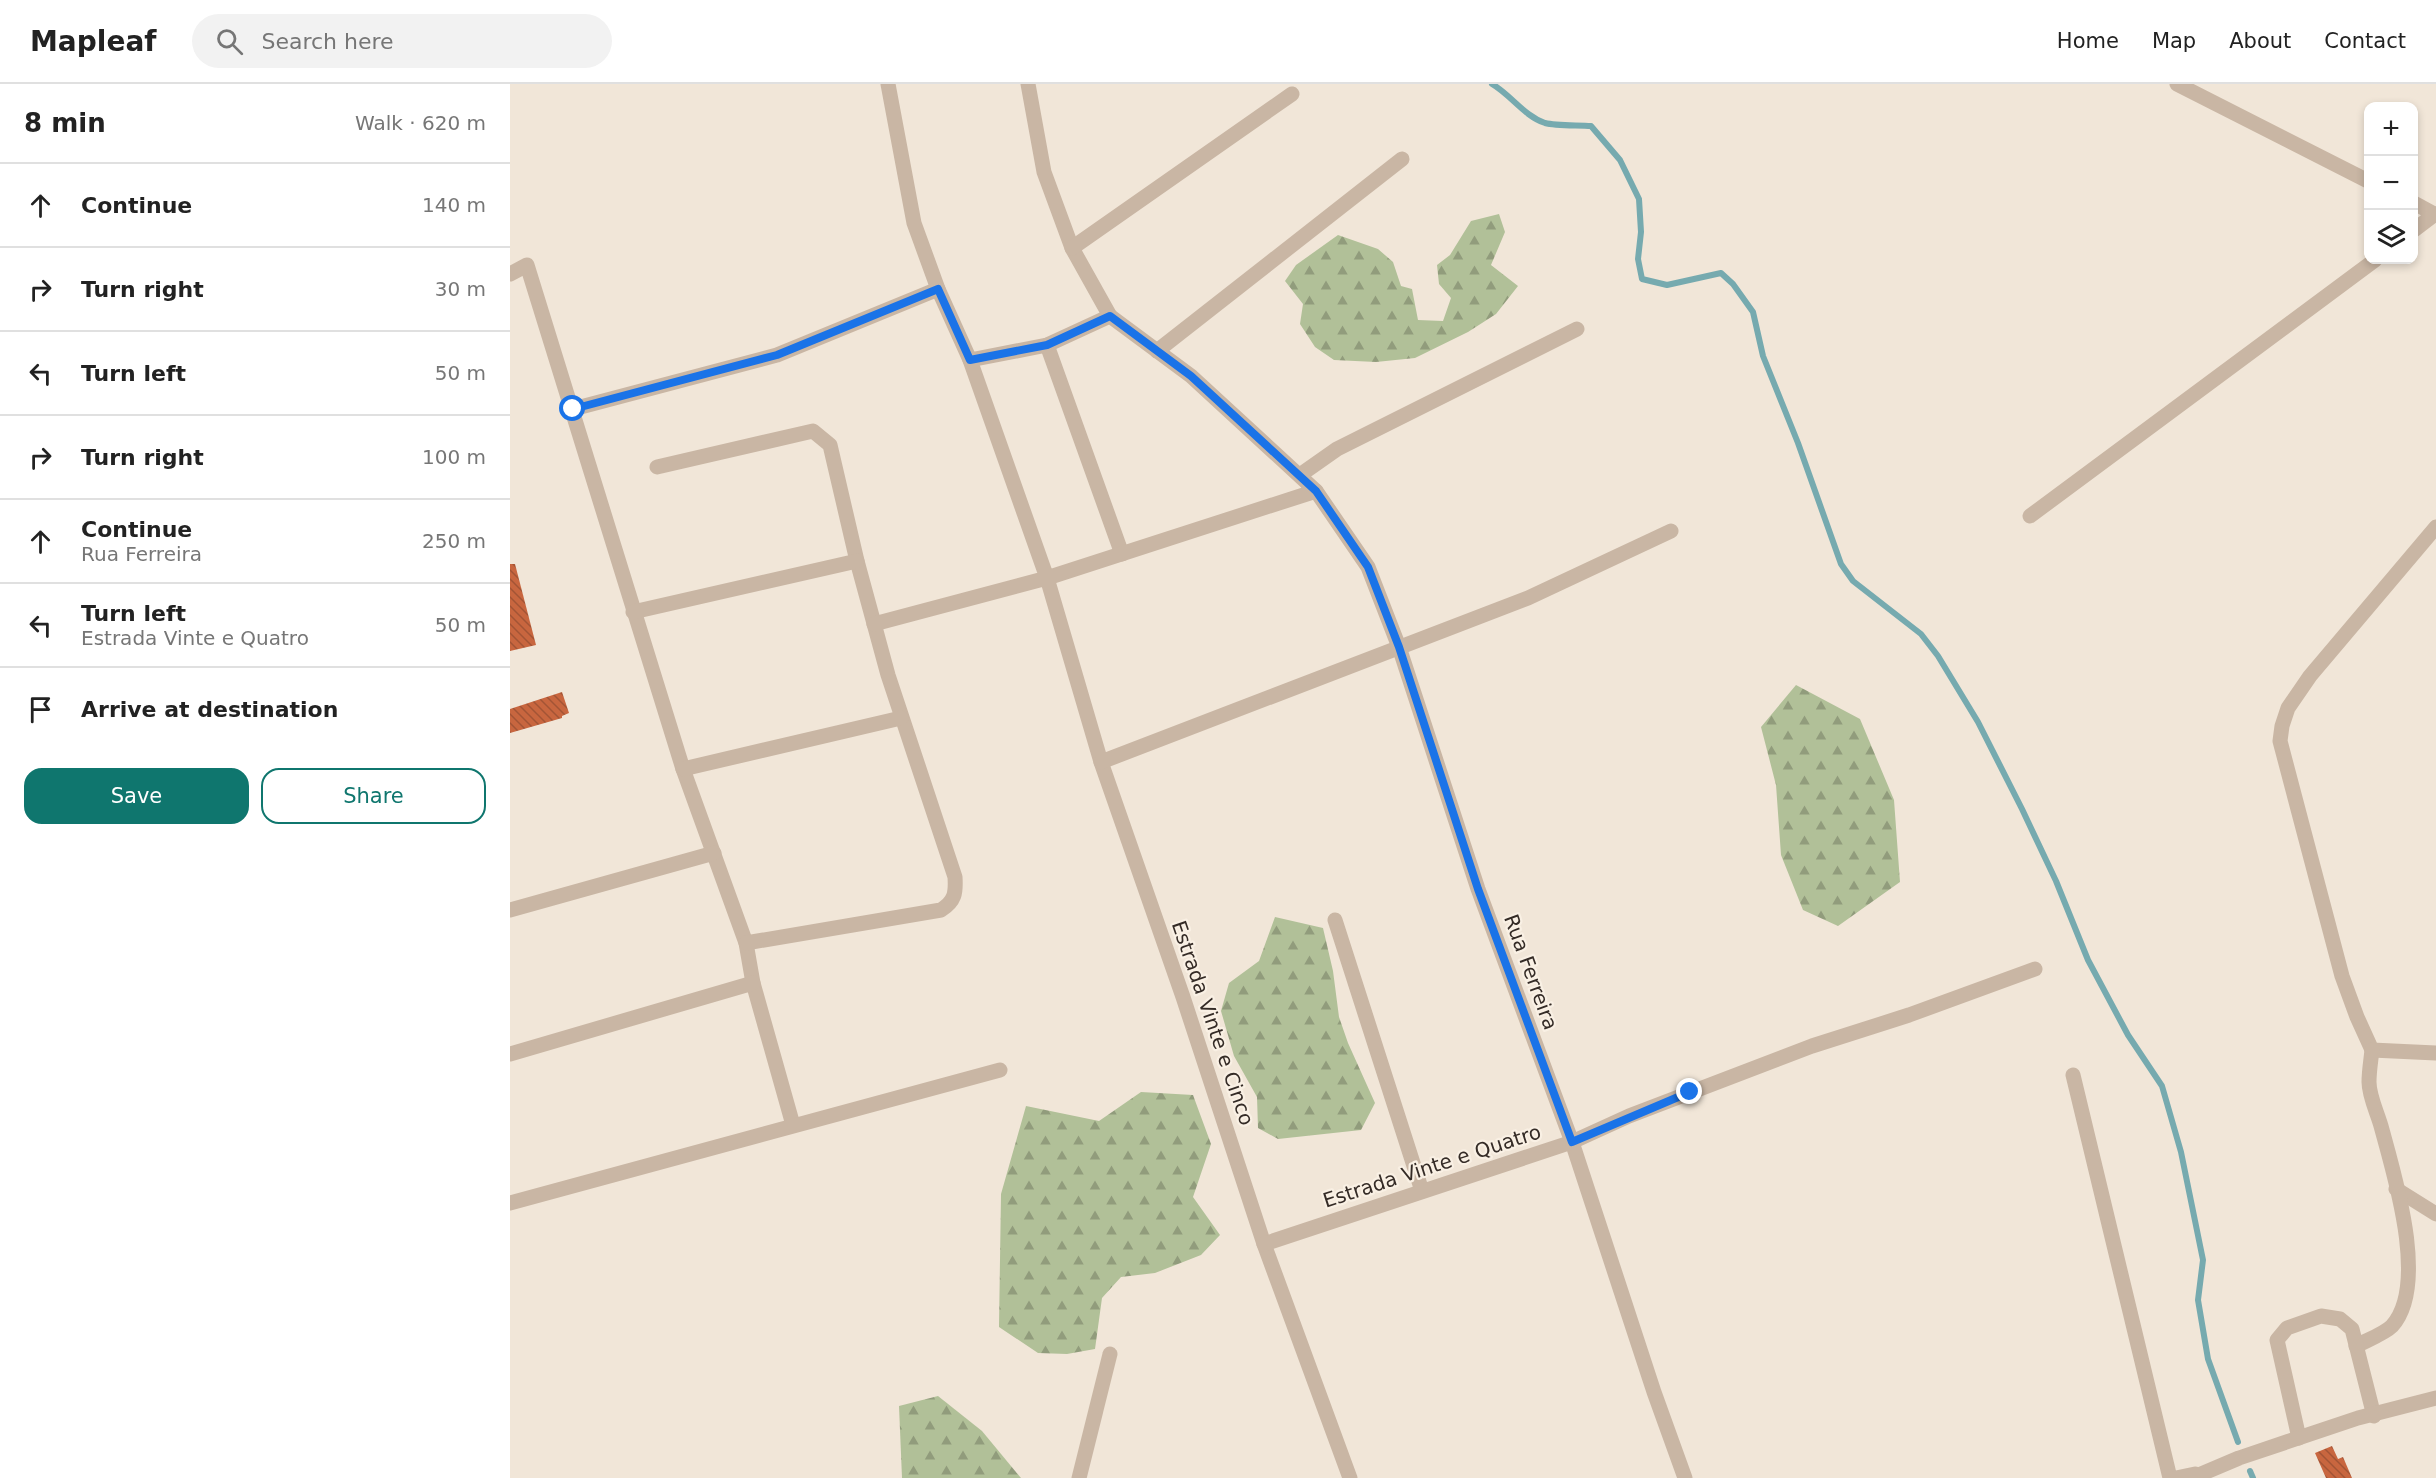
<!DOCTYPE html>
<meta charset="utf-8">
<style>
body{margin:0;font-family:"DejaVu Sans",sans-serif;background:#f2f2f2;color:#222}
.controls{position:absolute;right:18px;top:18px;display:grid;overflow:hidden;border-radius:12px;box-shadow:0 3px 9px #0003}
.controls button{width:54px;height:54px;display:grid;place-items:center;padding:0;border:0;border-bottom:2px solid #e0e0e0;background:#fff;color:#222;font:30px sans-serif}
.stop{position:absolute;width:18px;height:18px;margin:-14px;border:4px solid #1a73e8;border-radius:50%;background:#fff}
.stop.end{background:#1a73e8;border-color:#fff;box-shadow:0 2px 6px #0008}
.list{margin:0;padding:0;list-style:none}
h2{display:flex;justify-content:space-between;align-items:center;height:78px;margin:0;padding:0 24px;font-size:26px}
h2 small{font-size:20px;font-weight:400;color:#767676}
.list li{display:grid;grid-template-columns:39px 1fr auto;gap:18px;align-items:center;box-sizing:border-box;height:84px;padding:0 24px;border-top:2px solid #e0e0e0}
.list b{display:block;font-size:22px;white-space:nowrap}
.list p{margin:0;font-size:20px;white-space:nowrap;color:#767676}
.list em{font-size:20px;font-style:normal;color:#767676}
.actions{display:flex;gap:12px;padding:18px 24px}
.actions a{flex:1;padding:14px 0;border:2px solid #0f766e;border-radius:18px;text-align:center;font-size:21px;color:#0f766e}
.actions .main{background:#0f766e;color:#fff}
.icon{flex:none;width:33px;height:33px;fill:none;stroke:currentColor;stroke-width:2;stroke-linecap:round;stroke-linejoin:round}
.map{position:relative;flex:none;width:1926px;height:1394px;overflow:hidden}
header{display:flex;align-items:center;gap:36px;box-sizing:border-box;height:84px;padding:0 30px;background:#fff;border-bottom:2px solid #e0e0e0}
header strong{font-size:28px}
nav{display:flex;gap:33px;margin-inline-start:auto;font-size:21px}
.search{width:420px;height:54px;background:#f2f2f2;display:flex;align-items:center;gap:15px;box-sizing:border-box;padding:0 21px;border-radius:33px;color:#767676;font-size:22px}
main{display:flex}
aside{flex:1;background:#fff}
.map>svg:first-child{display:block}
.forest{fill:url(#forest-firs)}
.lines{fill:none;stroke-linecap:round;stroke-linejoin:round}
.stream{stroke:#76aaaf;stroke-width:6}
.building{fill:url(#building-back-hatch)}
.minor{stroke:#c9b6a4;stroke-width:15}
.route{stroke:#1a73e8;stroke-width:8}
.labels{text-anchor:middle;stroke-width:4.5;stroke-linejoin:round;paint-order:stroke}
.street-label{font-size:20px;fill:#342b26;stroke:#f9f0e4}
</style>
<header>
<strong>Mapleaf</strong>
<div class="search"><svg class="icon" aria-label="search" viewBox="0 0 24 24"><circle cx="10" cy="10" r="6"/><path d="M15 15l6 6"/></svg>Search here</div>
<nav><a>Home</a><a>Map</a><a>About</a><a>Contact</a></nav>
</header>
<main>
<aside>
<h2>8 min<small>Walk · 620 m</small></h2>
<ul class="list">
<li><svg class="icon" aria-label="ahead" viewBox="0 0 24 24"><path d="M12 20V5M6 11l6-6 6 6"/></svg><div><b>Continue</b></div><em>140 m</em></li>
<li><svg class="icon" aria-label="right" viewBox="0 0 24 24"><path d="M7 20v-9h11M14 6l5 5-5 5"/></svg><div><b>Turn right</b></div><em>30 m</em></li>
<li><svg class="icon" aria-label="left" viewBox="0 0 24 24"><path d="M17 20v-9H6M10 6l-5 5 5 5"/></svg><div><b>Turn left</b></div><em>50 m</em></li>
<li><svg class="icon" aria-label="right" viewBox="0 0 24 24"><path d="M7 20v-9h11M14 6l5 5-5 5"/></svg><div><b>Turn right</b></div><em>100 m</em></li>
<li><svg class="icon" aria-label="ahead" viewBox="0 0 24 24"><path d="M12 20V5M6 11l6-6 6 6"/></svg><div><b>Continue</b><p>Rua Ferreira</p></div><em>250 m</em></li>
<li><svg class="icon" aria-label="left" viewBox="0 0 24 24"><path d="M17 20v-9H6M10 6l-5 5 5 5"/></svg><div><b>Turn left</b><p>Estrada Vinte e Quatro</p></div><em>50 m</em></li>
<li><svg class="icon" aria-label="arrive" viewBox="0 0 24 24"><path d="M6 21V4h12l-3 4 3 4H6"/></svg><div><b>Arrive at destination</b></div></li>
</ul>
<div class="actions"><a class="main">Save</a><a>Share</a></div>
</aside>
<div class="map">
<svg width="1926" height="1394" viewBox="0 0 1926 1394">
<defs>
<pattern id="forest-firs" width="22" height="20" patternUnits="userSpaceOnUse" patternTransform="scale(1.5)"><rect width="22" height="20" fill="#b1c098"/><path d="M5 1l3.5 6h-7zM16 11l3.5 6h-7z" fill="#919c7c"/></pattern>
<pattern id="building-back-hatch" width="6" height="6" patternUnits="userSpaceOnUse" patternTransform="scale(1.5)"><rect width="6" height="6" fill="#c8663f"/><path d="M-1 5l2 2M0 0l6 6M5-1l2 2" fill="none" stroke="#a35435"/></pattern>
</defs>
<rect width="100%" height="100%" fill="#f1e6d8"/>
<g class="forest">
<polygon points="989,130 995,148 981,181 1008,202 986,230 958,248 905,274 866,278 824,276 805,263 790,240 793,220 775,197 786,181 828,151 868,165 883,178 891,202 902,205 908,236 933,237 941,214 929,200 927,181 940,171 961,137"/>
<polygon points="1286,601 1350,635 1384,716 1390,798 1328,842 1293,826 1271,771 1266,701 1251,643"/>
<polygon points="765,833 813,844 823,887 829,933 838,959 865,1019 851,1046 768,1055 748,1044 747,1013 724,972 711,927 719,899 749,877"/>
<polygon points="631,1008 683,1011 701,1060 683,1113 710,1151 691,1171 645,1189 611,1193 592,1214 585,1265 557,1270 528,1269 489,1243 491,1110 516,1022 589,1037"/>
<polygon points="428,1312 472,1347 511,1394 392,1394 389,1322"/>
</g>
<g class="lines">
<g class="stream">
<path d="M982 0C1001 11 1014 32 1035 39 1046 42 1068 41 1081 42L1110 76 1129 115 1131 148 1128 175 1132 195 1157 201 1211 189 1223 200 1243 228 1253 272 1288 359 1331 480 1343 497 1411 550 1428 572 1468 638 1512 725 1546 797 1578 876 1618 951 1652 1002 1671 1068 1693 1176 1688 1216 1698 1275 1728 1358"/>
<polyline points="1740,1387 1743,1394"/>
</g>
</g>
<g class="building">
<polygon points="0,480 5,480 26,561 0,567"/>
<polygon points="52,608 59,629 52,632 52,634 0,649 0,625"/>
<polygon points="1822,1362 1828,1375 1833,1373 1842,1394 1816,1394 1805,1369"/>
</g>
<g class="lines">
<g class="minor">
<polyline points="378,0 404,139 428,205 460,276"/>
<polyline points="518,0 534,88 562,164 600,232"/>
<polyline points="1667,0 1858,97"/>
<polyline points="1904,119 1926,131"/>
<polyline points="1904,146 1925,130"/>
<polyline points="562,164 782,10"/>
<polyline points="0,190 17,181 173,685 236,859 243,899 283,1041"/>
<polyline points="537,261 612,470"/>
<polyline points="647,267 892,75"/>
<polyline points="63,325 267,271 428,205"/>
<path d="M147 383 303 347 320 361 347 477 378 591 445 793C446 809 445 817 431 826L236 859"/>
<polyline points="790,391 827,365 1067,245"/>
<polyline points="806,407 858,483 889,563 968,805 1062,1058 1144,1308 1175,1394"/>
<polyline points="1520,432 1865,176"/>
<polyline points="1926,443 1800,592 1778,624 1772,642 1770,657 1832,892 1847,933 1862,966 1926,969"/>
<polyline points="123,528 347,477"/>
<polyline points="364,540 537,494 806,407 681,292 600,232 537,261 460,276 537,494 591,678 673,913 754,1160 840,1394"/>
<polyline points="591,678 1018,514 1161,447"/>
<polyline points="173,685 391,634"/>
<polyline points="0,826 204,769"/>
<polyline points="825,836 912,1107"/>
<polyline points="0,970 243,899"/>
<polyline points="1563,991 1660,1394"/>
<polyline points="1886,1105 1926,1130"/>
<polyline points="0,1119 490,986"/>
<polyline points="754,1160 1062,1058 1119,1032 1302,962 1399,931 1525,885"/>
<path d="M1846 1262C1857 1256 1874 1250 1882 1242 1919 1201 1884 1090 1871 1042 1867 1028 1859 1012 1859 998 1859 987 1861 976 1862 966"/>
<polyline points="1789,1354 1767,1256 1777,1244 1811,1232 1830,1235 1842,1245 1864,1332"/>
<polyline points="1689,1391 1729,1374 1848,1334 1926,1314"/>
<polyline points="569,1394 600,1270"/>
<polyline points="1666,1394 1685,1390 1691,1394"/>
</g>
</g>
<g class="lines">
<polyline class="route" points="63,325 267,271 428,205 460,276 537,261 600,232 681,292 806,407 858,483 889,563 968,805 1062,1058 1180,1008"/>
</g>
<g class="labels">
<g class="street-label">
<text transform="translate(1021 888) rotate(70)" y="7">Rua Ferreira</text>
<text transform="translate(703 939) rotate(71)" y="7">Estrada Vinte e Cinco</text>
<text transform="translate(922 1082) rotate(-18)" y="7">Estrada Vinte e Quatro</text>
</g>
</g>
</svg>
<div class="controls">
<button>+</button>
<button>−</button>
<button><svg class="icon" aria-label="layers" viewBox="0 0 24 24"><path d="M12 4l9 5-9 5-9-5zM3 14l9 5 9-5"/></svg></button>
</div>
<div class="stop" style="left:63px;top:325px"></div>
<div class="stop end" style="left:1180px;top:1008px"></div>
</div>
</main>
